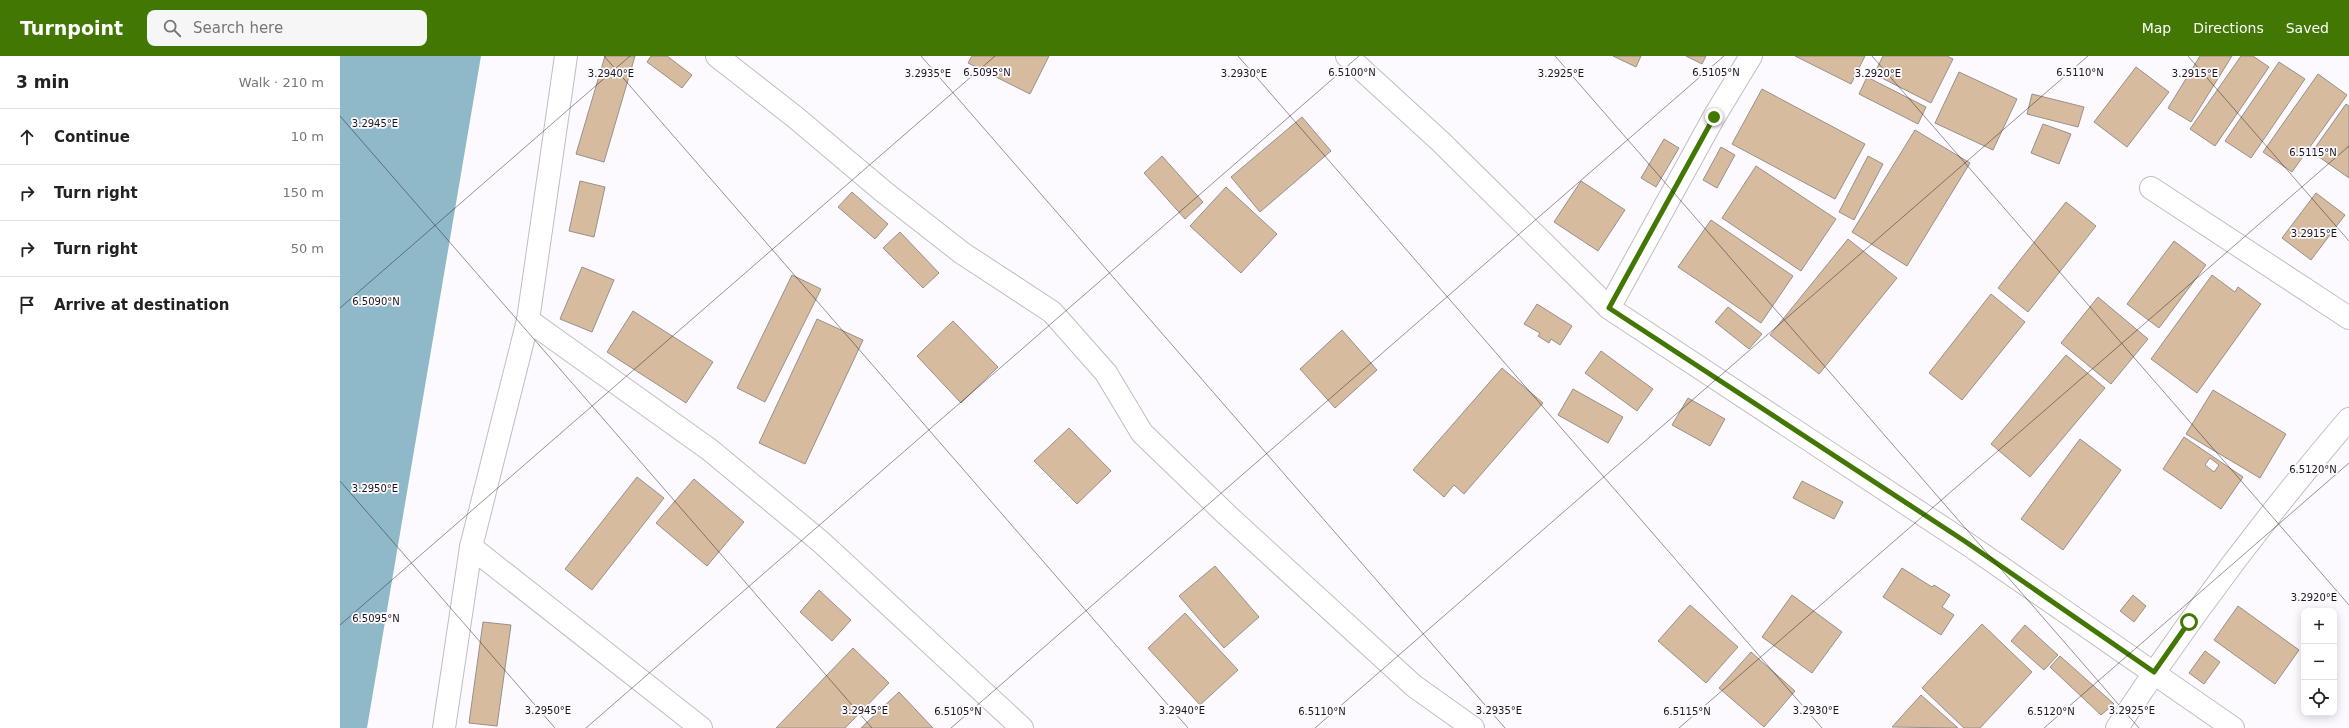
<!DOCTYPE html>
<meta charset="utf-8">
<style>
body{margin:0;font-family:"DejaVu Sans",sans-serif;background:#f6f6f6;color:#222}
.controls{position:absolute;right:12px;bottom:12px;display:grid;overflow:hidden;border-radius:8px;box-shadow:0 2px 10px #0003}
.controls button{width:36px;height:36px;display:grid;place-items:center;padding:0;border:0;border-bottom:1px solid #e0e0e0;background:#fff;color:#222;font:20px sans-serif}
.stop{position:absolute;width:12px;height:12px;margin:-9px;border:3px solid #437704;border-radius:50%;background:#fff}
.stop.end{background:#437704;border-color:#fff;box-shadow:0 1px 4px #0008}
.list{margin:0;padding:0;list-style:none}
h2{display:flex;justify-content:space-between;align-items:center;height:52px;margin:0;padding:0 16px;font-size:17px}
h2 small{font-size:13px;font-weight:400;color:#767676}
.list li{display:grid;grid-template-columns:26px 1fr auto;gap:12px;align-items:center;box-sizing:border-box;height:56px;padding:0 16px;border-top:1px solid #e0e0e0}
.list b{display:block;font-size:15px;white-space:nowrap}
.list em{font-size:13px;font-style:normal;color:#767676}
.icon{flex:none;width:22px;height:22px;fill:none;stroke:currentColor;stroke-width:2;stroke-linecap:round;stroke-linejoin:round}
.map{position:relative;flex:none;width:2009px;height:672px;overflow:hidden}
header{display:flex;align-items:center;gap:24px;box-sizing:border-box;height:56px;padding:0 20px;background:#437704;color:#fff}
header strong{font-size:19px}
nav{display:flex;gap:22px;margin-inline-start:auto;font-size:14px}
.search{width:280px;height:36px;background:#f6f6f6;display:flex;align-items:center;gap:10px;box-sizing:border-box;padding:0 14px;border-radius:8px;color:#767676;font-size:15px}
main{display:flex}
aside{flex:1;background:#fff}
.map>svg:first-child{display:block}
.water{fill:#8fb9c9}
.building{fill:#d7bb9e;stroke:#97908a;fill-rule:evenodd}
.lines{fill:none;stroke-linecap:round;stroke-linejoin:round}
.minor-casing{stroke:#c0bcc3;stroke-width:24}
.minor{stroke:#fff;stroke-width:22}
.route{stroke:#437704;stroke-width:5}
.ticks{fill:none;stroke:#181619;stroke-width:1;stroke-opacity:0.45}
.ticks-label{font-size:10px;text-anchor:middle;fill:#181619;stroke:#fdfaff;stroke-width:3.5;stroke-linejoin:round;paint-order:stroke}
</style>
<header>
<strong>Turnpoint</strong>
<div class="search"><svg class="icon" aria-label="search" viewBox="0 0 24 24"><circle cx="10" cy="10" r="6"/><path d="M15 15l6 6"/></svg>Search here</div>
<nav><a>Map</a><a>Directions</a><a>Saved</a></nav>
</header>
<main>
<aside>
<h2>3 min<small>Walk · 210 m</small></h2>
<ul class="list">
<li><svg class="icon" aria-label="ahead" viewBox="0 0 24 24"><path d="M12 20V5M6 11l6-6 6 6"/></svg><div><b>Continue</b></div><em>10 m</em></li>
<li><svg class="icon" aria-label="right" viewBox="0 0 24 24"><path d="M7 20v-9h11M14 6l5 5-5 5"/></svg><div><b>Turn right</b></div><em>150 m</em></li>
<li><svg class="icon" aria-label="right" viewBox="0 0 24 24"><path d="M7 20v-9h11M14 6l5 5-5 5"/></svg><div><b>Turn right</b></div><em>50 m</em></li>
<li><svg class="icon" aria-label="arrive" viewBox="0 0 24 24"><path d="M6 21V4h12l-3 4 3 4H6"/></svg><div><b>Arrive at destination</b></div></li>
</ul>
</aside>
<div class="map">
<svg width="2009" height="672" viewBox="0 0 2009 672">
<rect width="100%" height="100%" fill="#fdfaff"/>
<polygon class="water" points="0,0 141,0 27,672 0,672"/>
<g class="building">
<polygon points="265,0 295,0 264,106 236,98"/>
<polygon points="311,0 327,0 352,19 342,32 307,6"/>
<polygon points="632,0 709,0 690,38 628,7"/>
<polygon points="1273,0 1301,0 1296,11"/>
<polygon points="1346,0 1366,0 1362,8"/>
<polygon points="1455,0 1525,0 1511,28"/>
<polygon points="1543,0 1607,0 1613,3 1591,47 1534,18"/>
<polygon points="1860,0 1892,0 1851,66 1828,52"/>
<polygon points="1901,0 1913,0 1929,11 1875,90 1850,73"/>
<polygon points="1939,6 1965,23 1911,102 1885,85"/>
<polygon points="1796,11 1829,36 1787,91 1754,66"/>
<polygon points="1619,16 1677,43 1653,94 1595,67"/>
<polygon points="1978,18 2007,39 1952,116 1923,96"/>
<polygon points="1527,21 1586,51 1578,68 1519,38"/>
<polygon points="1422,33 1525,88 1495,143 1392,88"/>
<polygon points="1692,38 1744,51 1738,71 1687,58"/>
<polygon points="2006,48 2009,50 2009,122 1972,96"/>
<polygon points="962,61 991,95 920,156 891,121"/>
<polygon points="1703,68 1731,78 1719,108 1691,97"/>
<polygon points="1575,74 1630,107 1567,210 1512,176"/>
<polygon points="1324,83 1339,92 1316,131 1301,122"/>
<polygon points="1381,91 1395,99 1377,132 1363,124"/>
<polygon points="822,100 863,146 845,163 804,117"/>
<polygon points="1528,100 1543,108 1514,164 1499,156"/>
<polygon points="1416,110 1496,163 1461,215 1382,162"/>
<polygon points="240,125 265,131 254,181 229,175"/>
<polygon points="1241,125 1285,154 1258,195 1214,166"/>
<polygon points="886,131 937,178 901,217 850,170"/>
<polygon points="512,136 548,168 535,183 498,151"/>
<polygon points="1976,137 2005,159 1971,204 1942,182"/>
<polygon points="1726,146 1756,170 1688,256 1658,232"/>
<polygon points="1371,164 1453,220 1421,267 1338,211"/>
<polygon points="560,176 599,217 583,232 543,192"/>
<polygon points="1508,183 1557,222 1479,318 1430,279"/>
<polygon points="1834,185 1866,209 1819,272 1787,248"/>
<polygon points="242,211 274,224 252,276 220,263"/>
<polygon points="452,219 481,233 425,346 397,332"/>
<polygon points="1872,219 1895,236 1898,231 1921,248 1857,337 1811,303"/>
<polygon points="1651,238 1685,266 1622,344 1589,317"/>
<polygon points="1758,241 1808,283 1771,328 1721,287"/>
<polygon points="1197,248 1232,270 1220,289 1211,283 1209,287 1198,280 1200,277 1184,268"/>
<polygon points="1388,251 1422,278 1409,293 1375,266"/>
<polygon points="293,255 373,306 346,347 267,296"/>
<polygon points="477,263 523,284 465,408 419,387"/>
<polygon points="613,265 658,311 621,347 577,300"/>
<polygon points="1002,274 1037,314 995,352 960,313"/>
<polygon points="1261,295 1313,333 1297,355 1245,317"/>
<polygon points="1726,299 1765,332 1690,421 1651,388"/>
<polygon points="1162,312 1203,347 1124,438 1114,429 1104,441 1073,414"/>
<polygon points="1233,333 1283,361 1268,387 1218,359"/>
<polygon points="1873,334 1946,378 1920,422 1846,378"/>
<polygon points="1348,342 1385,363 1370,390 1332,369"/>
<polygon points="729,372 771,415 737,448 694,405"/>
<path d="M1844 381 1903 421 1881 453 1823 413ZM1870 402 1879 409 1874 416 1865 409Z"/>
<polygon points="1740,383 1781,414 1723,494 1681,463"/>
<polygon points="297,421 324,442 252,534 225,513"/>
<polygon points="354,423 404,466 367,510 316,467"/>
<polygon points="1462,425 1503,446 1494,463 1453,442"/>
<polygon points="875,510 919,561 884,592 839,540"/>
<polygon points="1562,512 1592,531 1594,529 1610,539 1602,551 1614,559 1601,579 1543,541"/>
<polygon points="479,534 511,564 492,585 460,556"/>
<polygon points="1452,539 1502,576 1472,617 1422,581"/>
<polygon points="1793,539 1806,550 1794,566 1780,555"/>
<polygon points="1350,549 1398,591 1366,627 1318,585"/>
<polygon points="1898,550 1959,594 1935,628 1874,584"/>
<polygon points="845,557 898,614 860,649 808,592"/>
<polygon points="143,566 171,569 157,670 129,667"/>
<polygon points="1642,568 1692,616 1640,672 1624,672 1582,632"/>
<polygon points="1685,569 1718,599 1704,614 1671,585"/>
<polygon points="513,592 549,627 505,672 436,672"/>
<polygon points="1865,595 1880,606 1864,628 1849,617"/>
<polygon points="1411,596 1455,635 1424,671 1379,632"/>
<polygon points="1720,600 1774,648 1761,659 1710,611"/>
<polygon points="559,636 593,672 521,672"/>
<polygon points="1581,639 1618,672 1552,671"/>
</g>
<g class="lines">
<g class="minor-casing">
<g id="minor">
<polyline points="377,0 455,61 544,136 622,197 712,256 766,317 802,377 888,460 1074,630 1133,672"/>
<polyline points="1007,0 1101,86 1269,252 1626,487 1893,672"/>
<polyline points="1811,132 2009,262"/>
<polyline points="1269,252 1374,61 1411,0"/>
<polyline points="188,264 370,394 481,486 682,672"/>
<polyline points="131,491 361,672"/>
<polyline points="104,672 131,491 188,264 226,0"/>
<path d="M1777 672C1848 564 1925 461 2009 363"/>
</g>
</g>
<use href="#minor" class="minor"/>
</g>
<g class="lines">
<polyline class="route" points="1374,61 1269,252 1626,486 1814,616 1849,566"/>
</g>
<path class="ticks" d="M264 0 848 672M581 0 1165 672M898 0 1482 672M1215 0 1799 672M1532 0 2009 549M1848 0 2009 185M0 60 532 672M0 252 290 0M0 425 215 672M0 569 655 0M246 672 1019 0M611 672 1384 0M975 672 1748 0M1339 672 2009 90M1704 672 2009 407"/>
<g class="ticks-label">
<text x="647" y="20">6.5095°N</text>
<text x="1012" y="20">6.5100°N</text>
<text x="1376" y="20">6.5105°N</text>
<text x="1740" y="20">6.5110°N</text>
<text x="271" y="21">3.2940°E</text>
<text x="588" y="21">3.2935°E</text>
<text x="904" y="21">3.2930°E</text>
<text x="1221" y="21">3.2925°E</text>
<text x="1538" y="21">3.2920°E</text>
<text x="1855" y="21">3.2915°E</text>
<text x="35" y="71">3.2945°E</text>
<text x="1973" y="100">6.5115°N</text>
<text x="1974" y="181">3.2915°E</text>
<text x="36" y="249">6.5090°N</text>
<text x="1973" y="417">6.5120°N</text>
<text x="35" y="436">3.2950°E</text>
<text x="1974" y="545">3.2920°E</text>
<text x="36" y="566">6.5095°N</text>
<text x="208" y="658">3.2950°E</text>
<text x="525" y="658">3.2945°E</text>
<text x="842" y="658">3.2940°E</text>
<text x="1159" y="658">3.2935°E</text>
<text x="1476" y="658">3.2930°E</text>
<text x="1792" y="658">3.2925°E</text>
<text x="618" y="659">6.5105°N</text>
<text x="982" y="659">6.5110°N</text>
<text x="1347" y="659">6.5115°N</text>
<text x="1711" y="659">6.5120°N</text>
</g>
</svg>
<div class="controls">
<button>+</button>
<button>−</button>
<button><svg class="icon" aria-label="locate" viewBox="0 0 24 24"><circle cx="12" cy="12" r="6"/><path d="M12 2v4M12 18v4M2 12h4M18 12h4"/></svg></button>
</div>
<div class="stop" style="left:1849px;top:566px"></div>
<div class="stop end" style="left:1374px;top:61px"></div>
</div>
</main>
